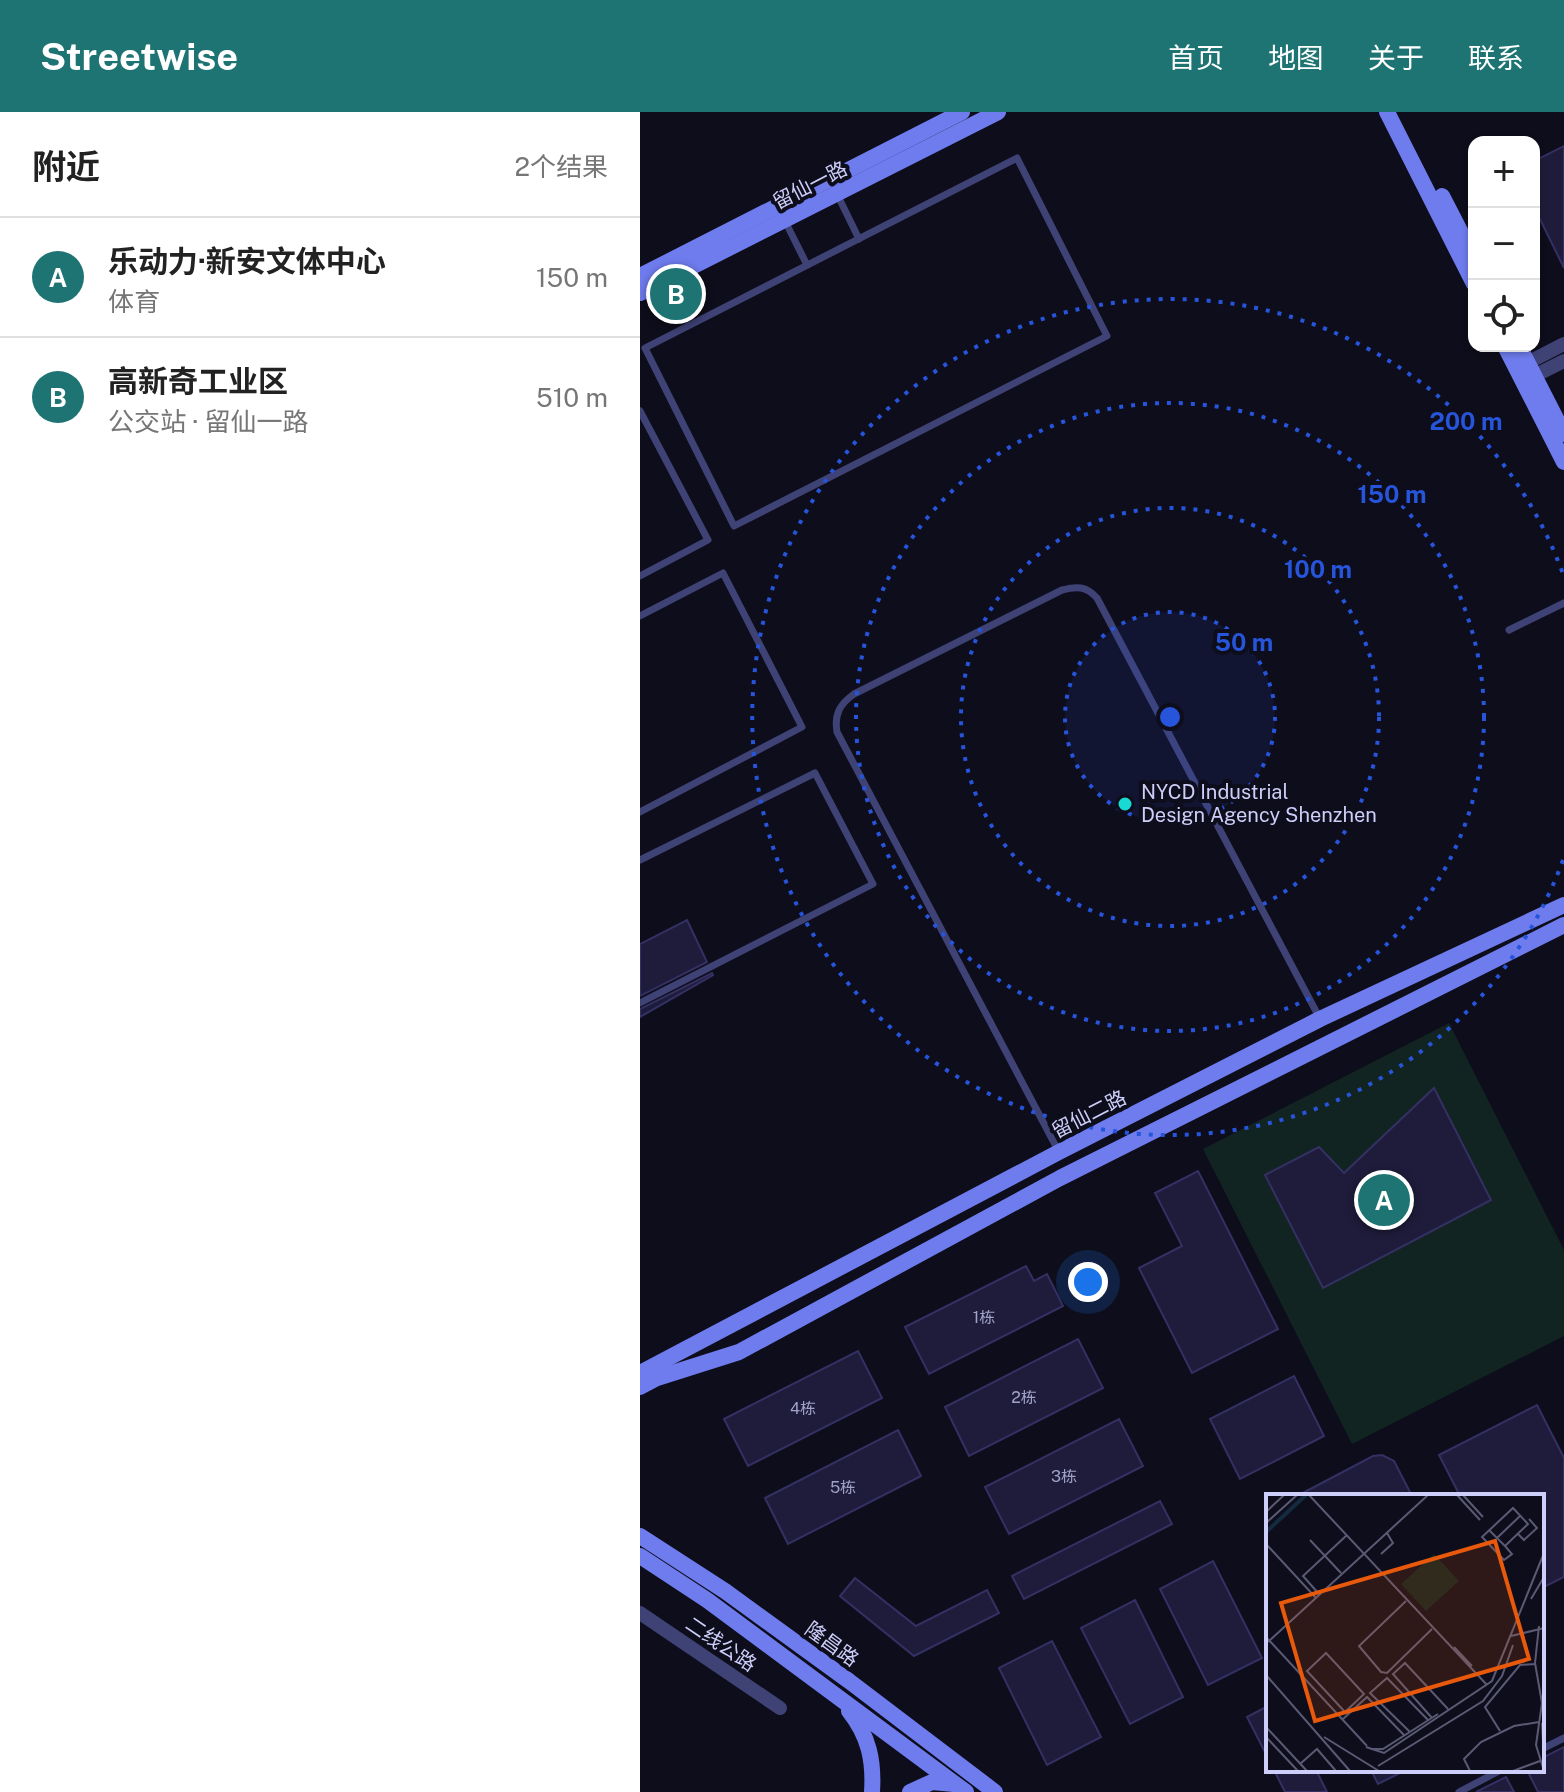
<!DOCTYPE html>
<html lang="zh">
<meta charset="utf-8">
<style>
body{margin:0;font-family:"Public Sans","Noto Sans SC",sans-serif;background:#f2f2f2;color:#222}
.controls{position:absolute;right:24px;top:24px;display:grid;overflow:hidden;border-radius:16px;box-shadow:0 2px 6px #0004}
.controls button{width:72px;height:72px;display:grid;place-items:center;padding:0;border:0;border-bottom:2px solid #e0e0e0;background:#fff;color:#222;font:40px sans-serif}
.you{position:absolute;left:448px;top:1170px;width:28px;height:28px;margin:-20px;border:6px solid #fff;border-radius:50%;background:#1a73e8;box-shadow:0 0 0 12px #1a73e833}
.badge{display:grid;place-items:center;width:52px;height:52px;border-radius:50%;background:#1e7473;color:#fff;font-size:26px;font-weight:700}
.pin{position:absolute;translate:-50% -50%;border:4px solid #fff;box-shadow:0 2px 8px #0006}
.list{margin:0;padding:0;list-style:none}
h2{display:flex;justify-content:space-between;align-items:center;height:104px;margin:0;padding:0 32px;font-size:34px}
h2 small{font-size:26px;font-weight:400;color:#767676}
.list li{display:grid;grid-template-columns:52px 1fr auto;gap:24px;align-items:center;box-sizing:border-box;height:120px;padding:0 32px;border-top:2px solid #e0e0e0}
.list b{display:block;font-size:30px;white-space:nowrap}
.list p{margin:0;font-size:26px;white-space:nowrap;color:#767676}
.list em{font-size:26px;font-style:normal;color:#767676}
.icon{flex:none;width:44px;height:44px;fill:none;stroke:currentColor;stroke-width:2;stroke-linecap:round;stroke-linejoin:round}
.map{position:relative;flex:none;width:924px;height:1680px;overflow:hidden}
header{display:flex;align-items:center;gap:48px;box-sizing:border-box;height:112px;padding:0 40px;background:#1e7473;color:#fff}
header strong{font-size:38px}
nav{display:flex;gap:44px;margin-inline-start:auto;font-size:28px}
main{display:flex}
aside{flex:1;background:#fff}
.map>svg:first-child{display:block}
.green{fill:#112421}
.building{fill:#1e1c3a;stroke:#343063;stroke-width:2}
.lines{fill:none;stroke-linecap:round;stroke-linejoin:round}
.lane{stroke:#3e4275;stroke-width:7}
.street{stroke:#3e4275;stroke-width:14}
.secondary{stroke:#6f7cee;stroke-width:16}
.ring{fill:none;stroke:#2654da;stroke-width:4;stroke-dasharray:4 8}
.poi-dot{fill:#19d9d5;stroke:#0e0d1b;stroke-width:3}
.labels{text-anchor:middle;stroke-width:8;stroke-linejoin:round;paint-order:stroke}
.number-label{font-size:16px;fill:#a1a2c9}
.street-label{font-size:20px;fill:#cdcef9;stroke:#0e0d1b}
.poi-label{font-size:20px;fill:#cdcef9;stroke:#0e0d1b;text-anchor:start}
.inset-river{fill:none;stroke:#132a3f;stroke-width:4}
.inset-road{fill:none;stroke:#5a5a74;stroke-width:2}
.view{fill:#e8590c;fill-opacity:0.15;stroke:#e8590c;stroke-width:4}
.inset-edge{fill:none;stroke:#cdcef9;stroke-width:4}
.centre{fill:#2654da;stroke:#0e0d1b;stroke-width:4}
.ring-label{font-size:24px;text-anchor:middle;font-weight:bold;fill:#2654da;stroke:#0e0d1b;stroke-width:8;stroke-linejoin:round;paint-order:stroke}
</style>
<header>
<strong>Streetwise</strong>
<nav><a>首页</a><a>地图</a><a>关于</a><a>联系</a></nav>
</header>
<main>
<aside>
<h2>附近<small>2个结果</small></h2>
<ul class="list">
<li><span class="badge">A</span><div><b>乐动力·新安文体中心</b><p>体育</p></div><em>150 m</em></li>
<li><span class="badge">B</span><div><b>高新奇工业区</b><p>公交站 · 留仙一路</p></div><em>510 m</em></li>
</ul>
</aside>
<div class="map">
<svg width="924" height="1680" viewBox="0 0 924 1680">
<rect width="100%" height="100%" fill="#0e0d1b"/>
<polygon class="green" points="809,911 924,1138 924,1224 712,1332 563,1037"/>
<g class="building">
<polygon points="924,34 924,156 894,95 894,49"/>
<polygon points="47,808 67,850 0,884 0,832"/>
<polygon points="72,861 73,863 0,905 0,897"/>
<polygon points="794,976 851,1088 683,1176 625,1063 679,1035 704,1061"/>
<polygon points="558,1059 638,1217 552,1261 499,1156 542,1134 515,1081"/>
<polygon points="386,1154 394,1169 407,1162 423,1194 289,1262 265,1215"/>
<polygon points="438,1227 463,1276 329,1344 305,1295"/>
<polygon points="218,1239 242,1286 108,1354 84,1307"/>
<polygon points="654,1264 684,1324 600,1367 570,1307"/>
<polygon points="897,1293 924,1346 924,1465 902,1476 902,1384 820,1384 799,1343"/>
<polygon points="479,1307 503,1354 369,1422 345,1375"/>
<polygon points="258,1318 281,1364 148,1432 125,1386"/>
<polygon points="742,1343 754,1349 772,1384 657,1384 733,1344"/>
<polygon points="520,1389 532,1412 384,1487 372,1464"/>
<polygon points="573,1449 622,1546 568,1573 520,1477"/>
<polygon points="215,1466 276,1514 347,1478 359,1501 274,1544 200,1484"/>
<polygon points="495,1488 543,1585 490,1612 441,1516"/>
<polygon points="412,1529 461,1625 407,1653 359,1556"/>
<polygon points="628,1594 628,1646 607,1605"/>
<polygon points="924,1635 924,1680 898,1680 887,1658 902,1658 902,1646"/>
<polygon points="634,1658 676,1658 687,1680 645,1680"/>
<polygon points="731,1658 766,1658 738,1672"/>
<polygon points="866,1665 874,1680 836,1680"/>
</g>
<g class="lines">
<g class="lane">
<polygon points="377,46 467,224 94,414 5,236"/>
<polyline points="197,82 219,127"/>
<polyline points="144,107 167,153"/>
<polyline points="0,299 68,428 0,464"/>
<polyline points="0,504 83,461 162,615 0,700"/>
<polyline points="869,518 924,491"/>
<polyline points="0,748 175,661 233,772 0,891"/>
<path d="M419 1040 197 620C194 602 200 592 214 582L422 478C437 474 446 474 457 486L679 905"/>
<polyline points="902,1637 924,1626"/>
<polyline points="819,1680 861,1658"/>
</g>
<g class="street">
<polyline points="924,232 887,251 880,263 894,264 924,249"/>
<polyline points="0,1501 140,1596"/>
</g>
<g class="secondary">
<polyline points="747,0 834,172"/>
<polyline points="802,84 834,146"/>
<polyline points="0,164 322,0"/>
<polyline points="0,181 358,0"/>
<polyline points="865,234 924,350"/>
<polyline points="879,234 924,322"/>
<polyline points="0,1261 419,1040 680,907 924,793"/>
<polyline points="0,1275 17,1266 99,1240 420,1066 924,813"/>
<polyline points="0,1424 85,1479 209,1569 355,1680"/>
<polyline points="0,1444 67,1488 326,1680"/>
<path d="M209 1599C229 1624 234 1649 232 1680"/>
<polyline points="270,1680 292,1670 314,1672"/>
</g>
</g>
<circle cx="530" cy="605" r="105" fill="#2654da" fill-opacity=".12"/>
<g class="ring">
<circle cx="530" cy="605" r="105"/>
<circle cx="530" cy="605" r="209"/>
<circle cx="530" cy="605" r="314"/>
<path d="M923 748A418 418 0 1 1 923 462"/>
</g>
<circle class="poi-dot" cx="485" cy="692" r="8"/>
<g class="labels">
<g class="number-label">
<text x="344" y="1211">1栋</text>
<text x="384" y="1291">2栋</text>
<text x="163" y="1302">4栋</text>
<text x="424" y="1370">3栋</text>
<text x="203" y="1381">5栋</text>
</g>
<g class="street-label">
<text transform="translate(170 73) rotate(-27)" y="7">留仙一路</text>
<text transform="translate(449 1002) rotate(-27)" y="7">留仙二路</text>
<text transform="translate(81 1532) rotate(34)" y="7">二线公路</text>
<text transform="translate(192 1532) rotate(36)" y="7">隆昌路</text>
</g>
<g class="poi-label">
<text x="501" y="687">NYCD Industrial<tspan x="501" dy="23">Design Agency Shenzhen</tspan></text>
</g>
</g>
<g transform="translate(626 1382)">
<rect width="278" height="278" fill="#0e0d1b"/>
<path d="M168 60 193 87 160 117 135 90Z" fill="#112421"/>
<path class="inset-river" d="M0 38 40 1"/>
<path class="inset-road" d="M43 1 221 191M191 1 214 26M197 1 217 23M0 18 18 1M0 29 31 1M223 36 239 52 246 60 238 66 216 43 247 14 262 30 239 52M252 40 258 46 271 34 263 25M231 44 254 22M44 46 75 79M0 50 50 104M115 60 127 49 121 39M53 100 37 82 81 41M265 105 278 83M140 107 93 152 115 178 121 179 166 135M273 132 269 169 276 209 270 251 278 277M245 142 278 134M0 143 101 252M2 148 162 1M188 153 206 172M60 159 98 200 79 218 41 177ZM0 181 84 277M166 224 127 180 139 169 182 215M77 225 101 203 138 241M276 229 278 267M0 233 41 277M234 237 219 213 254 171 269 170M144 238 104 199 121 184 162 226M0 243 32 277M58 243 113 277M100 253 118 259 226 187 278 59M105 255H117L172 220M34 270 51 255 70 277M112 272 217 207 236 182 247 151M204 277 198 265 215 248 248 232 273 228M247 277 274 267"/>
<path class="view" d="M229 47 263 165 49 227 15 109Z"/>
<rect width="278" height="278" class="inset-edge"/>
</g>
<circle cx="530" cy="605" r="12" class="centre"/>
<g class="ring-label">
<text x="826" y="318">200 m</text>
<text x="752" y="391">150 m</text>
<text x="678" y="466">100 m</text>
<text x="604" y="539">50 m</text>
</g>
</svg>
<div class="controls">
<button>+</button>
<button>−</button>
<button><svg class="icon" aria-label="locate" viewBox="0 0 24 24"><circle cx="12" cy="12" r="6"/><path d="M12 2v4M12 18v4M2 12h4M18 12h4"/></svg></button>
</div>
<div class="you"></div>
<div class="pin badge" style="left:744px;top:1088px">A</div>
<div class="pin badge" style="left:36px;top:182px">B</div>
</div>
</main>
